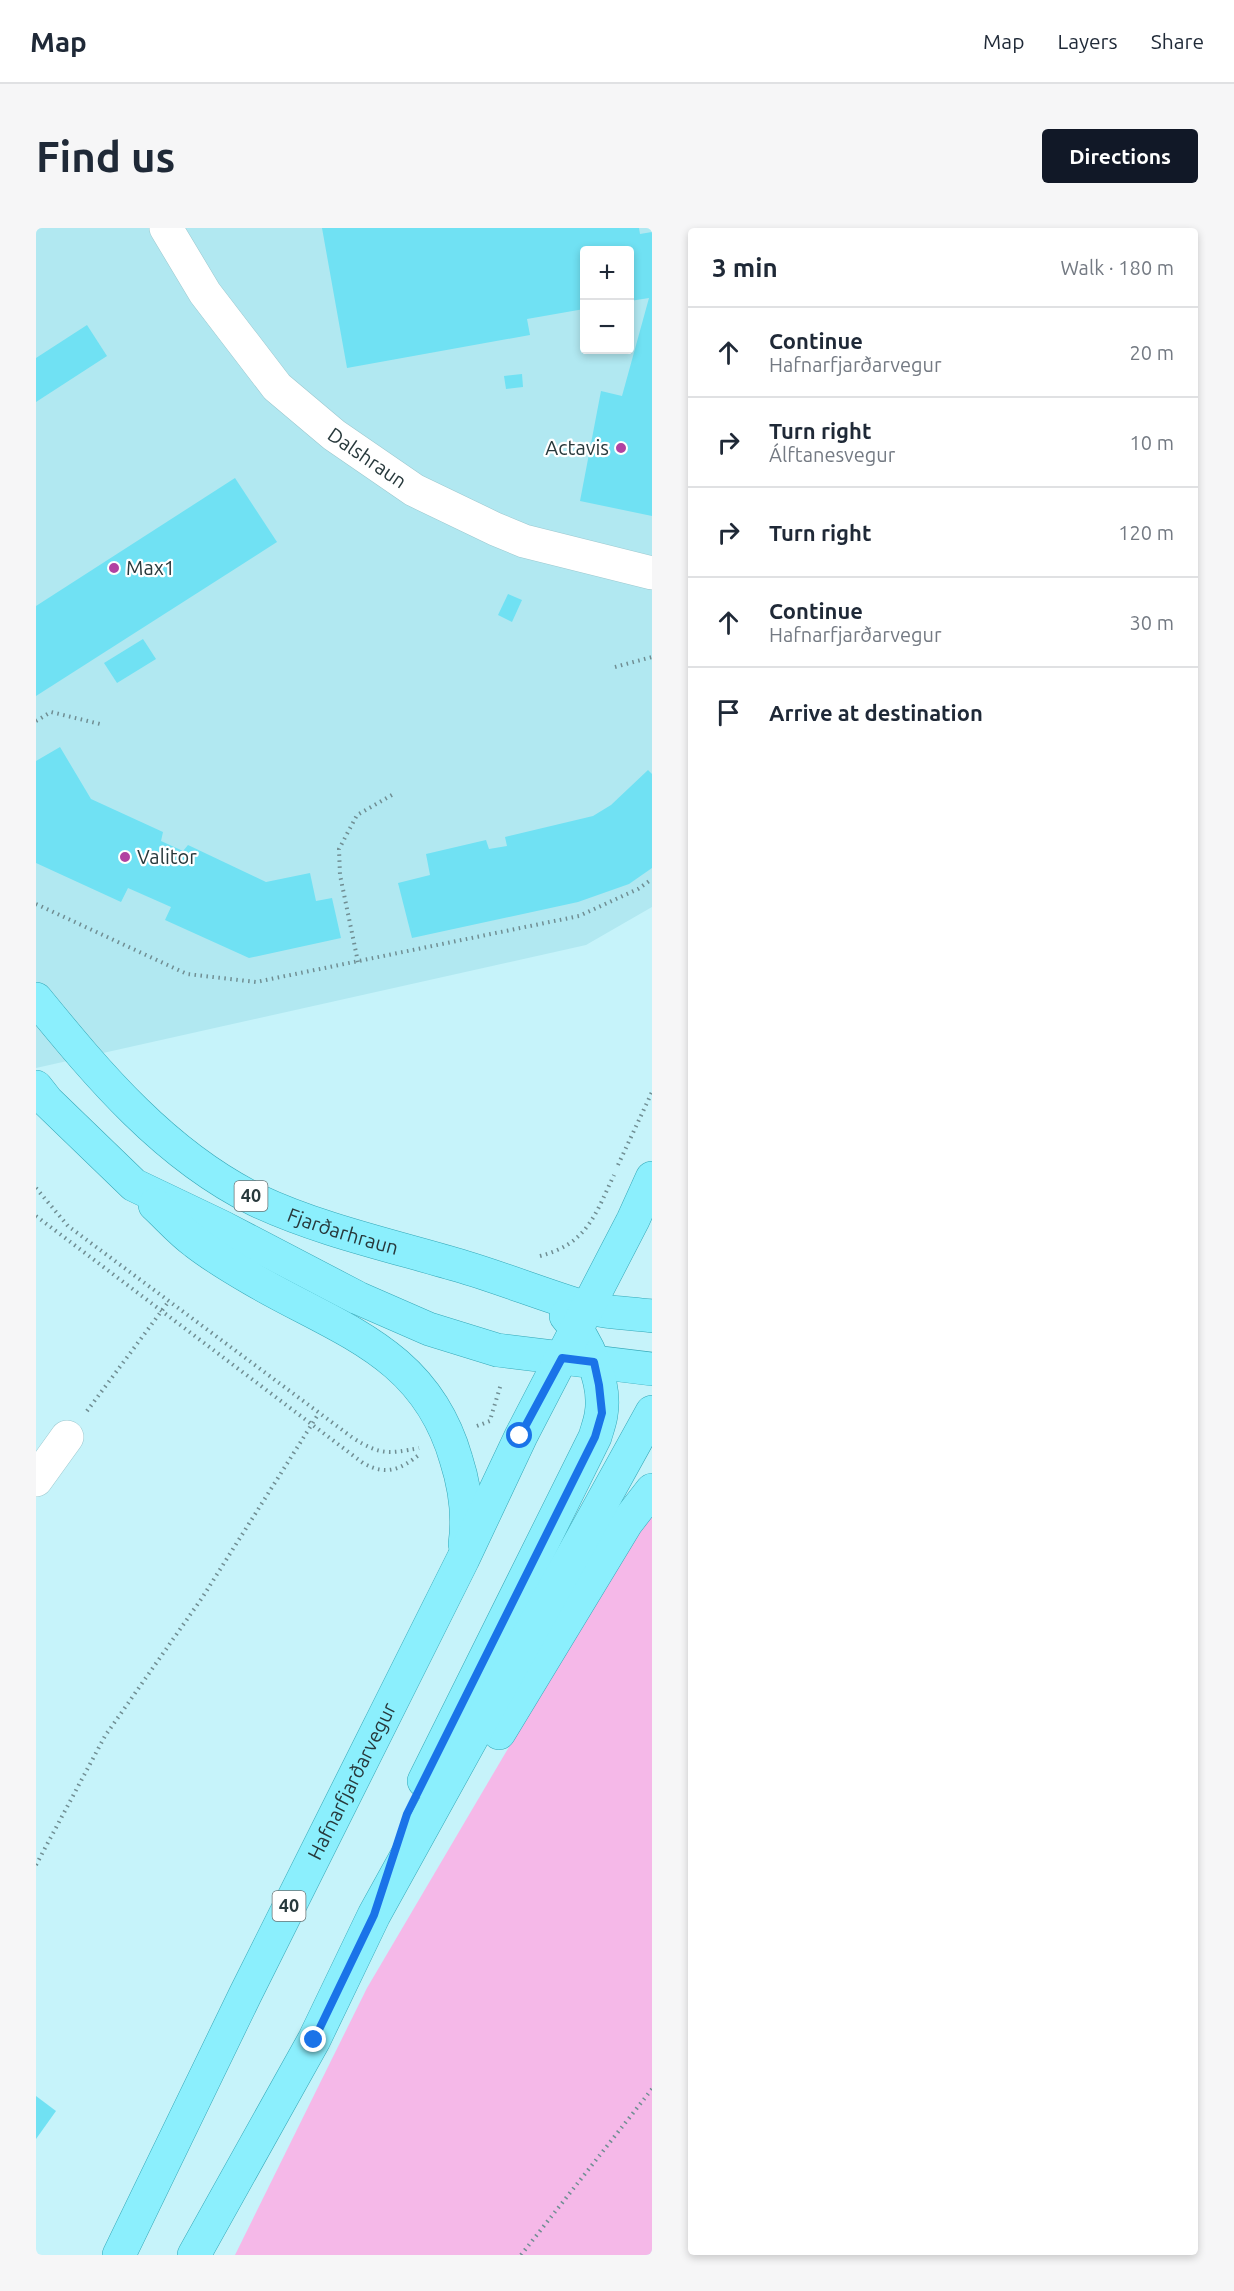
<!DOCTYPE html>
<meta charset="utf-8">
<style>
body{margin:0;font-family:Ubuntu,sans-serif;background:#f6f6f7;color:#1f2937}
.controls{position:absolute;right:18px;top:18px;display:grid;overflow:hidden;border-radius:6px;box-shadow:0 3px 9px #0003}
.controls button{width:54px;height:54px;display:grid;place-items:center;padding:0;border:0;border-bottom:2px solid #e0e1e3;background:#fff;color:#1f2937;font:30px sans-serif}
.stop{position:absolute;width:18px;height:18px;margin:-14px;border:4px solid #1a73e8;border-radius:50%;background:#fff}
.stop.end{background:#1a73e8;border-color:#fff;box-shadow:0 2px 6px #0008}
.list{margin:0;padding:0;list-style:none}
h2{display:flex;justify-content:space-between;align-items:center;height:78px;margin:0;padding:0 24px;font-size:26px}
h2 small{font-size:20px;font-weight:400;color:#747a83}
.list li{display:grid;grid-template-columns:39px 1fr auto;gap:18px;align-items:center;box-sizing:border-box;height:90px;padding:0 24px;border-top:2px solid #e0e1e3}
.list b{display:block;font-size:22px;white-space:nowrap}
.list p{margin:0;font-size:20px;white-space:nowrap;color:#747a83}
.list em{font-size:20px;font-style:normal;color:#747a83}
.icon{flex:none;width:33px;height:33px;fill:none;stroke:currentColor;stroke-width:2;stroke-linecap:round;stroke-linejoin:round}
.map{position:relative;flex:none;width:616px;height:2027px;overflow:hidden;border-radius:6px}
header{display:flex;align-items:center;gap:36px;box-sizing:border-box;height:84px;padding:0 30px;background:#fff;border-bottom:2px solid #e0e1e3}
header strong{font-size:28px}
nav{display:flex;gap:33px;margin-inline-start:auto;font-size:21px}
.intro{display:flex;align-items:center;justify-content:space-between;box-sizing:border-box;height:144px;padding:0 36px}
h1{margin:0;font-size:42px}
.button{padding:15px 27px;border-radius:6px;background:#111827;color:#fff;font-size:21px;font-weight:700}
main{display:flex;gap:36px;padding:0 36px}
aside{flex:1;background:#fff;border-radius:6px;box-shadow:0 3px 9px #0003}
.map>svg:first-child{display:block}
.built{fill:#b1e8f1;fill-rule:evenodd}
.green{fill:#f5b8e8}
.building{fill:#70e1f3}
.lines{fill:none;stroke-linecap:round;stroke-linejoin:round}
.minor-casing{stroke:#9cc8cf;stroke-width:34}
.major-casing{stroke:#36a8b8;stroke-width:34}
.path{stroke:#708e93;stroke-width:4;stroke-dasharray:1.5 4.5;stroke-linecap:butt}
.minor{stroke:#fff;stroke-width:33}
.major{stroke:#8beffd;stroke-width:33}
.route{stroke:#1a73e8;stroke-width:8}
.poi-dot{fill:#b142a1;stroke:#fff;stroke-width:2}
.labels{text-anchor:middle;stroke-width:4.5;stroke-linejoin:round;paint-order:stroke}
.shield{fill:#fff;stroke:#687476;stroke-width:1.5}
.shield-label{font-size:18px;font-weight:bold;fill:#28393c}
.poi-label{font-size:20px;fill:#28393c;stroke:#fff;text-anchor:start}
.street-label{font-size:20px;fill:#28393c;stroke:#fff}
</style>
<header>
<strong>Map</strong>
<nav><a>Map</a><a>Layers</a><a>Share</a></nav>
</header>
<div class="intro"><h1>Find us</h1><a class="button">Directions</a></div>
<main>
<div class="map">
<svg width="616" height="2027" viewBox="0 0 616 2027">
<rect width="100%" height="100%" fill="#c6f3fa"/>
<path class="built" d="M0 0H616V679L550 717 0 840ZM548 22H594V122H548Z"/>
<polygon class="green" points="616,1282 616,2027 199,2027 331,1760 606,1293"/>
<g class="building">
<polygon points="286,0 603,0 604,6 616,4 616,288 544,273 565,163 586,168 613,70 594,73 594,22 548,22 548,81 491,91 494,107 311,140"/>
<polygon points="51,97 71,128 0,174 0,130"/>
<polygon points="486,146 487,159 470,161 468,148"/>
<polygon points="199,250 241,314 0,468 0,378"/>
<polygon points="472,366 486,372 476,394 462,387"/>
<polygon points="107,411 120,431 81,455 68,435"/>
<polygon points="24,519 55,571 127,604 125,613 147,623 152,617 230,654 274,645 280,673 296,670 305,710 213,730 129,692 135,679 92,660 85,674 0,635 0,533"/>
<polygon points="612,542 616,546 616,640 593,656 542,674 376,710 362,655 394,647 390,626 450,612 453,621 471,618 469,609 557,588 575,577"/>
<polygon points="0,1868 20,1883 0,1911"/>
</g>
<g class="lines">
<g class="minor-casing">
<g id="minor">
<path id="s1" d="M130 0 169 65 241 159 298 207 378 262 459 301 488 313 616 345"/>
<polyline points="0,1252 31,1209"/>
</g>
</g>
<g class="major-casing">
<g id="major">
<path id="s2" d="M0 771C63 848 129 927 220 972 283 1002 361 1019 428 1039 468 1051 508 1067 548 1079 569 1085 594 1085 616 1088"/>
<polyline points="0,859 11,873 98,957 186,999 322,1070 393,1101 461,1122 616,1141"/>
<path d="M119 977C132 989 145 1004 159 1014 177 1028 197 1040 216 1051 303 1102 389 1123 420 1231 429 1259 433 1287 429 1316"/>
<polyline points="463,1505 591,1294 616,1262"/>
<path d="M388 1553 559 1209C561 1202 564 1194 565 1187 571 1154 551 1112 530 1088"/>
<path id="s3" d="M83 2027 209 1767 427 1331 485 1208 597 992 616 950"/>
<polyline points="158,2027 278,1812 338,1687 616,1184"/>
</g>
</g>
<g class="path">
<polyline points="579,439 616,429"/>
<polyline points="0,493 15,484 64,496"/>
<polyline points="0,676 151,746 220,754 543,688 602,661 616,651"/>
<polyline points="322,734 304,647 303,621 321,587 356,567"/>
<polyline points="582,937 616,864"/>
<path d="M0 960 32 998 317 1210C344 1227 352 1226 383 1220"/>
<path d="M0 988 327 1235C350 1248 364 1242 384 1226"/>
<path d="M504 1028C551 1016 559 987 578 947"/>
<polyline points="51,1183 133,1073"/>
<polyline points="455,1189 465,1156"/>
<polyline points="441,1198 454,1193 456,1194"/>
<polyline points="0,1637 69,1508 166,1370 283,1185"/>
<polyline points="485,2027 616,1861"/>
</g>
<use href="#minor" class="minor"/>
<use href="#major" class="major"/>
</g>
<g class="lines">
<polyline class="route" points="278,1812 338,1687 371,1586 559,1209 566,1185 563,1157 558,1134 526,1130 484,1208"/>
</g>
<g class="poi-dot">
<circle cx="585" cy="220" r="6"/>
<circle cx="78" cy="340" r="6"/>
<circle cx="89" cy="629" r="6"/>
</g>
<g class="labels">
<g class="shield">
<rect x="198.5" y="953" width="33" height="30" rx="4.5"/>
<rect x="236.5" y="1663" width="33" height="30" rx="4.5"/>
</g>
<g class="shield-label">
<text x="215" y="974">40</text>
<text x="253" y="1684">40</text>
</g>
<g class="poi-label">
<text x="573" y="227" text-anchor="end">Actavis</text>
<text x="90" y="347">Max1</text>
<text x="101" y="636">Valitor</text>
</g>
<g class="street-label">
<text dy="7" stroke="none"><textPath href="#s1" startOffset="309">Dalshraun</textPath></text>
<text dy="7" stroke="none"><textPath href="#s2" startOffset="393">Fjarðarhraun</textPath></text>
<text dy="7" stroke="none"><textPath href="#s3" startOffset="528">Hafnarfjarðarvegur</textPath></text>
</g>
</g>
</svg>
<div class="controls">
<button>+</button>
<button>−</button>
</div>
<div class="stop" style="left:484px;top:1208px"></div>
<div class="stop end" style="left:278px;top:1812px"></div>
</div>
<aside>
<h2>3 min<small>Walk · 180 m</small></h2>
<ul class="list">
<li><svg class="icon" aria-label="ahead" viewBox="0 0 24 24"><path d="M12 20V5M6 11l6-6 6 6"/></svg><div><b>Continue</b><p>Hafnarfjarðarvegur</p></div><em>20 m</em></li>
<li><svg class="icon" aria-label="right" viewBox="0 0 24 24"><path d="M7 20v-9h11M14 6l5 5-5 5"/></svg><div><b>Turn right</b><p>Álftanesvegur</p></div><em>10 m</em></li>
<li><svg class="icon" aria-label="right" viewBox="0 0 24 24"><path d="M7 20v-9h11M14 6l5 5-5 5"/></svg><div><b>Turn right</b></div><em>120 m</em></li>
<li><svg class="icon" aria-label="ahead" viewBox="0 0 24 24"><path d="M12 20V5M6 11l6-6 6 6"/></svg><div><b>Continue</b><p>Hafnarfjarðarvegur</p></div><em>30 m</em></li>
<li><svg class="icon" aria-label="arrive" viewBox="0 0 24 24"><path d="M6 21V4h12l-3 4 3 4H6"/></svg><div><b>Arrive at destination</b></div></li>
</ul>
</aside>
</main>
